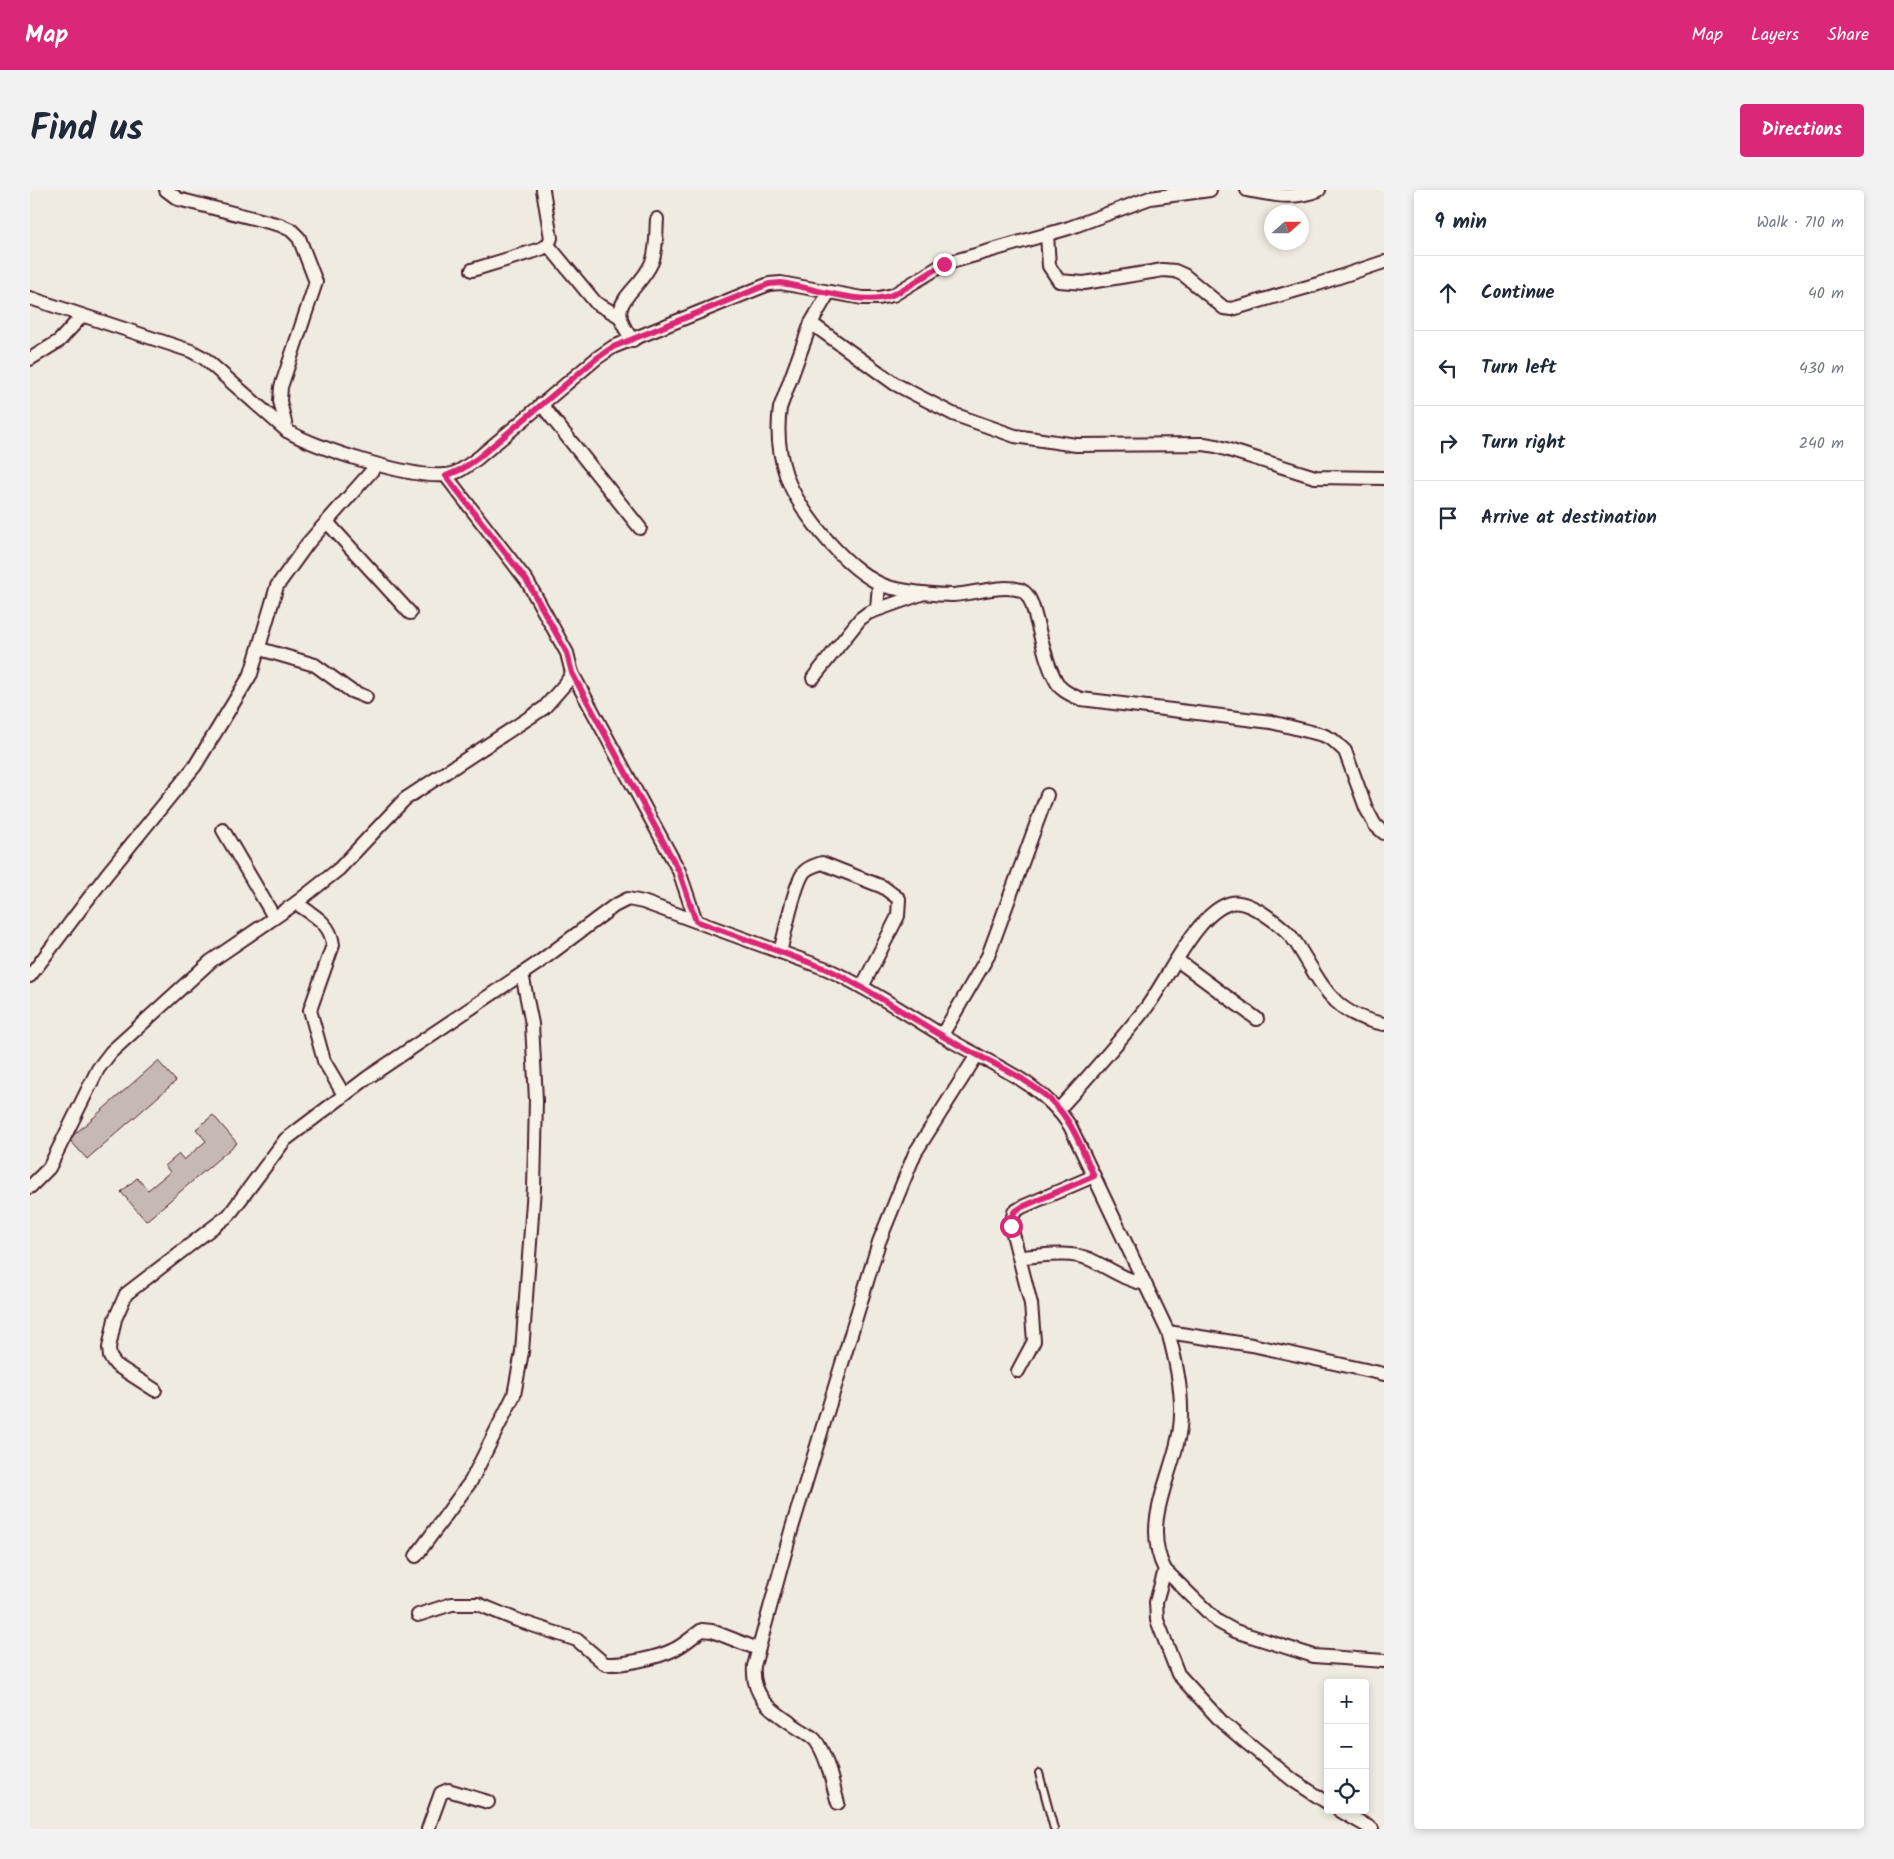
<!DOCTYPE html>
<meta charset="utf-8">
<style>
body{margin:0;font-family:Kalam,sans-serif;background:#f2f2f3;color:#1f2937}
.controls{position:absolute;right:15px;bottom:15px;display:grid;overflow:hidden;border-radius:5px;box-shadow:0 2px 8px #0003}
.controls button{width:45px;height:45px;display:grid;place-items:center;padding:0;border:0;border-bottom:1px solid #e0e1e3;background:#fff;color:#1f2937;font:25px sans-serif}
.compass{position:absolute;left:1234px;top:15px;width:45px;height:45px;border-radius:50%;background:#fff;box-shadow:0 2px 8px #0003;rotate:69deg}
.stop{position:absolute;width:15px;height:15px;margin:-11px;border:4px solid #db2777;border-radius:50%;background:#fff}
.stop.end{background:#db2777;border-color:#fff;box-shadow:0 1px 5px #0008}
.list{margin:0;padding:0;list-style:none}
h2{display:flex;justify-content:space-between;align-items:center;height:65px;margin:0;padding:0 20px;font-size:21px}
h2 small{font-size:16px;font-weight:400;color:#747a83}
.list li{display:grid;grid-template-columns:32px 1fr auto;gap:15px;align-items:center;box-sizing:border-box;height:75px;padding:0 20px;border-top:1px solid #e0e1e3}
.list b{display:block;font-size:19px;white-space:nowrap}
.list em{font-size:16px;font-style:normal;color:#747a83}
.icon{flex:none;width:28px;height:28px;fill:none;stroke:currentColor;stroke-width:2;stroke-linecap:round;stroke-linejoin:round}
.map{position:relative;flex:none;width:1354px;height:1639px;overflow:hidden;border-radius:5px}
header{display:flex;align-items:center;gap:30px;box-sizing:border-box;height:70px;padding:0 25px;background:#db2777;color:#fff}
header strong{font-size:24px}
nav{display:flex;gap:28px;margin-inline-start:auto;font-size:18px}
.intro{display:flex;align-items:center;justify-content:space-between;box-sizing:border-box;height:120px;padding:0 30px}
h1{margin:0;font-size:35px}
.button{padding:12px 22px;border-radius:5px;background:#db2777;color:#fff;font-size:18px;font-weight:700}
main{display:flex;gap:30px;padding:0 30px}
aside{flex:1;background:#fff;border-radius:5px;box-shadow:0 2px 8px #0003}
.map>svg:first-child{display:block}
.building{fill:#c6b8b3;stroke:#4a1f2b}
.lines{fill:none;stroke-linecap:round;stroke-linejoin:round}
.lane-casing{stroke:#4a1f2b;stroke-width:10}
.street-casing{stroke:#4a1f2b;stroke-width:16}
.lane{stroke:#f7f3e8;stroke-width:6}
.street{stroke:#f7f3e8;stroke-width:12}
.route{stroke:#db2777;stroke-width:6}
</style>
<header>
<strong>Map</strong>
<nav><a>Map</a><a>Layers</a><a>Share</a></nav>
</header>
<div class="intro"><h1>Find us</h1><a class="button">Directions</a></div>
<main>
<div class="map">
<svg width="1354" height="1639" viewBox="0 0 1354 1639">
<rect width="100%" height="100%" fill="#f0ebe0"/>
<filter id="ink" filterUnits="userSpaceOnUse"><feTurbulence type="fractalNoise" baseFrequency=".02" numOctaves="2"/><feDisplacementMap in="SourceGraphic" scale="10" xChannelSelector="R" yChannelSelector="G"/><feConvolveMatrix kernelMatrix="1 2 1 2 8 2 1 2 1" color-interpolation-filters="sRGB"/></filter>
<g filter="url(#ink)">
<g class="building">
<polygon points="128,871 146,891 57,969 39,949"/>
<polygon points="183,925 207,953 116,1031 91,1002 107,988 118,1000 140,982 135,976 149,964 154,970 176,951 166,939"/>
</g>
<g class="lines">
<g class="lane-casing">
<polyline id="lane" points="1009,1583 1024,1639"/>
</g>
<g class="street-casing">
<g id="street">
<polyline points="136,0 148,9 250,35 261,40 269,48 286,92 251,197 250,211 257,241"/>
<path d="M1217 0C1245 5 1262 10 1289 0"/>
<polyline points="1017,44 1019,76 1029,91 1054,93 1133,80 1145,81 1154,85 1194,118 1202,119 1288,94 1354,72"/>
<polyline points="518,55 566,113 589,126"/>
<polyline points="442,80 511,59 518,55 521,48 513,0"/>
<path d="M799 102 781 133 750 218C747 239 749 264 756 285 768 322 823 389 862 398 881 402 904 405 923 405 944 404 970 394 991 400 998 403 1001 411 1003 418 1010 440 1016 479 1030 497 1036 503 1043 506 1051 509L1241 532 1293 545 1303 550 1315 561 1336 618 1345 635 1354 643"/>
<path d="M0 108 161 161 174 168 257 241C289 259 379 288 414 285 427 285 438 275 448 268L567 168 583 157 739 94 751 93 832 108H849L863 105 914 74 1039 38 1120 8 1180 0"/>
<polyline points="781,133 865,194 923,224 985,246 1046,255 1174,254 1186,256 1285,287 1354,288"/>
<path d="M603 150C571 111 608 105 622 72 627 60 626 42 627 29"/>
<polyline points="0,169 29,151 52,126"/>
<polyline points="511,214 610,338"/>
<polyline points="297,332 380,423"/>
<polyline points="847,419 849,394"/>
<polyline points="230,459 285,475 321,501 336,507"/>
<polyline points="542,483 649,681 666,731"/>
<polyline points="783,488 830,429 838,423 894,403"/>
<polyline points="193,640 244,727"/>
<path d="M266 713C283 725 301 733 303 755L280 820 294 871 314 905"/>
<path d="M750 762C755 744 764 695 774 682 778 677 786 675 792 673L853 697 869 709 868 726 832 797"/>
<polyline points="1147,770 1227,829"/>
<polyline points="0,786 77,684 165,576 221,484 247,396 278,353 347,275"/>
<polyline points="912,845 958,766 1017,605"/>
<path d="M1029 919C1059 886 1088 853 1116 818 1137 791 1166 722 1201 713 1219 709 1257 738 1266 753 1293 795 1301 824 1354 834"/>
<polyline points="0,997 19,978 68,879 81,862 181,771 266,713 309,679 375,609 514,518 536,493 542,483 537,463 497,391 416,286"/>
<path d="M990 1067C1011 1066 1039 1061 1059 1069 1081 1079 1090 1088 1115 1094"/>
<polyline points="1138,1142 1222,1155 1354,1184"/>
<polyline points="988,1181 1004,1151 1001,1114 981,1036 984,1022 992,1017 1064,986"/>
<path d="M125 1200 86 1175 80 1167 79 1158 85 1129 96 1104 199 1025 255 950 337 888 508 773 584 716 598 709 613 712 797 779C840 799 880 826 920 850 964 876 1011 892 1040 936L1138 1142C1145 1167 1152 1198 1151 1225 1150 1278 1108 1327 1135 1380L1187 1431 1205 1441 1284 1466 1354 1471"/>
<polyline points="386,1366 441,1291 484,1205 492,1162 504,998 506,910 502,834 492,784"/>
<polyline points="1135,1380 1126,1412 1127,1430 1148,1484 1192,1532 1212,1549 1264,1591 1298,1613"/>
<path d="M388 1425 422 1414H448L487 1430 547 1450 575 1474C593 1475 627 1468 643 1460 654 1455 663 1446 672 1440L682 1441 728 1459"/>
<path d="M808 1613C802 1593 798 1568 786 1551 782 1546 776 1543 771 1540 746 1523 721 1510 724 1476L761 1341 849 1052 885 963 947 865"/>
<polyline points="1309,1620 1342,1639"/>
<polyline points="398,1639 411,1603 418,1600 458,1612"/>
</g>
</g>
<use href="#lane" class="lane"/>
<use href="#street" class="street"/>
</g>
</g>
<g class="lines" filter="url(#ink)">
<path class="route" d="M914 74C897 84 881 96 864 104 836 118 781 97 751 93L739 94 583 157 567 168 448 268 432 279 416 286 497 391 537 463 542 483 649 681 666 731 797 779C841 800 881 828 923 852 956 871 1004 889 1029 919 1045 938 1054 964 1064 986L992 1017 984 1022 981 1036"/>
</g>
</svg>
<div class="controls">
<button>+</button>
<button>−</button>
<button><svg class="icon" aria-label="locate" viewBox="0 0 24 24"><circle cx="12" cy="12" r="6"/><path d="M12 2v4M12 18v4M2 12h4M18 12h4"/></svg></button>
</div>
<svg class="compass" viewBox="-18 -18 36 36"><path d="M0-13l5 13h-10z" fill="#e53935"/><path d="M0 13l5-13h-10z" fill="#747a83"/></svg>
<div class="stop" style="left:981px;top:1036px"></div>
<div class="stop end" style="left:914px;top:74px"></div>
</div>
<aside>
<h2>9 min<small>Walk · 710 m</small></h2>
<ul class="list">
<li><svg class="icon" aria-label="ahead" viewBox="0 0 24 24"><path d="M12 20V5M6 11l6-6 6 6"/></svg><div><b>Continue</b></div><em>40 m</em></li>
<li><svg class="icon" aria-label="left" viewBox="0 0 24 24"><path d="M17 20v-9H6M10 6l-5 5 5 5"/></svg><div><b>Turn left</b></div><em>430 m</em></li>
<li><svg class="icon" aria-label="right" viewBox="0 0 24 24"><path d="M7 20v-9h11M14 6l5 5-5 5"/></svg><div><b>Turn right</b></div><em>240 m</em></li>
<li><svg class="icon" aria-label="arrive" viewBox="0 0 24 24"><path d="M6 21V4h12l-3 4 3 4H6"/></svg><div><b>Arrive at destination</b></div></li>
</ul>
</aside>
</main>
